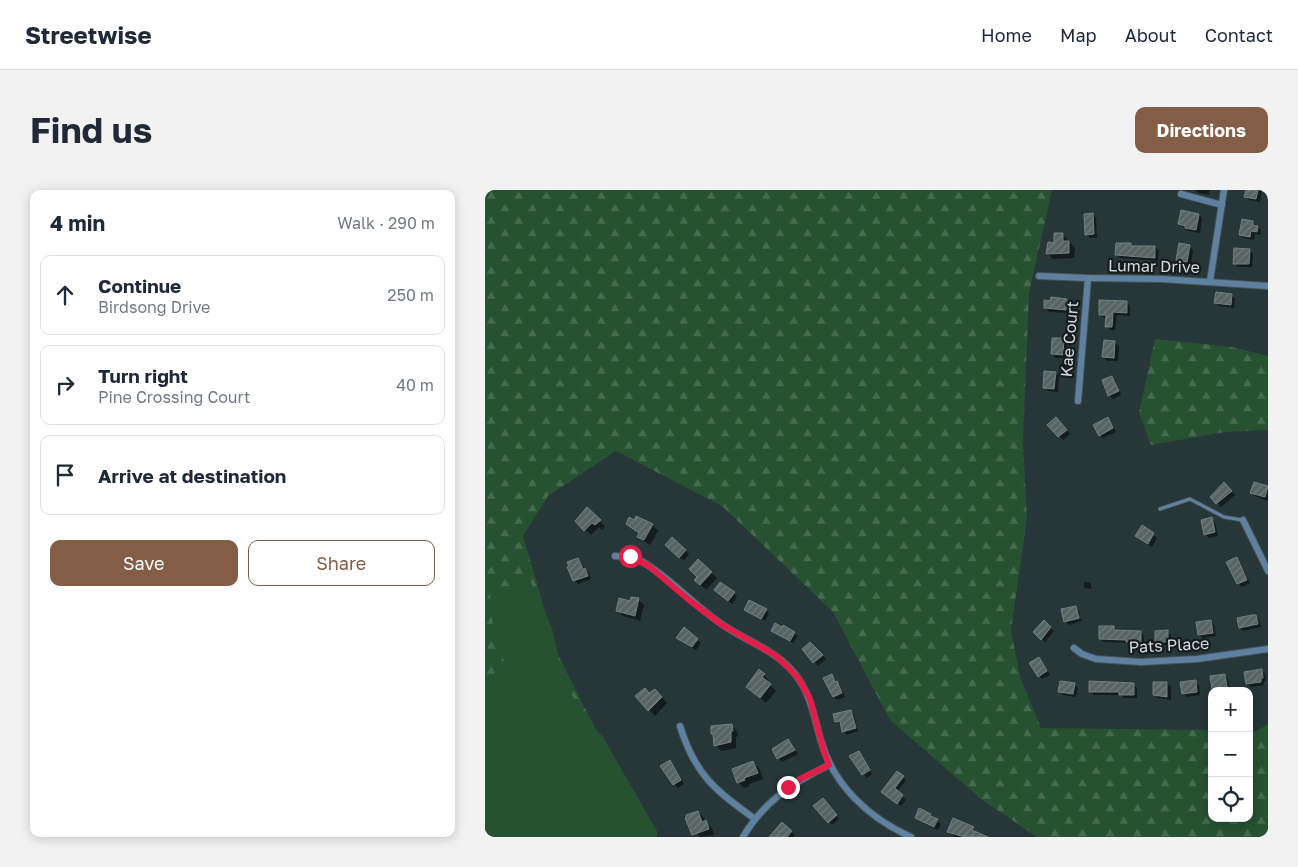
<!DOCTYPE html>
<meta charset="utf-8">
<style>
body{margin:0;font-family:"Golos Text",sans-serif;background:#f2f2f3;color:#1f2937}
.controls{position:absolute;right:15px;bottom:15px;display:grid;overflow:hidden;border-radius:10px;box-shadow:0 2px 12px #0003}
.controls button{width:45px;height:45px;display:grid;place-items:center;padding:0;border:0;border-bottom:1px solid #e0e1e3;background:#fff;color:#1f2937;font:25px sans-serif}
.stop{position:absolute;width:15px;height:15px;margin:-11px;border:4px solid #e11d48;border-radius:50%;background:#fff}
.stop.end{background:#e11d48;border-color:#fff;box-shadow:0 1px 5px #0008}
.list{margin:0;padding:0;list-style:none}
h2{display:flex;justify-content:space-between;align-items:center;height:65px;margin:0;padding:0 20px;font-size:21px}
h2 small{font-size:16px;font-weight:400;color:#747a83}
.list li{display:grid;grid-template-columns:32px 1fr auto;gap:15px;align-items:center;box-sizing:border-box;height:80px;margin:0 10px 10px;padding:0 10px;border:1px solid #e0e1e3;border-radius:10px}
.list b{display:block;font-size:19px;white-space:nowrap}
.list p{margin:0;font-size:16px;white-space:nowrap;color:#747a83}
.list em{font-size:16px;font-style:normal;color:#747a83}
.actions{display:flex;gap:10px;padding:15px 20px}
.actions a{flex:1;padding:11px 0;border:1px solid #835d45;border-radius:10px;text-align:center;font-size:18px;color:#835d45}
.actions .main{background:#835d45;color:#fff}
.icon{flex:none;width:28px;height:28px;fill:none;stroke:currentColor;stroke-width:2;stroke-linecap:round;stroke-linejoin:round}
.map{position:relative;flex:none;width:783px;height:647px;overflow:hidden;border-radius:10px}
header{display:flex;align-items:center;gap:30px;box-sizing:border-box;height:70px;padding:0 25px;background:#fff;border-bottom:1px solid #e0e1e3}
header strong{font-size:24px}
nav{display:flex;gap:28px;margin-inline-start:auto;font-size:18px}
.intro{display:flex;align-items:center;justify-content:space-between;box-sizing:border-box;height:120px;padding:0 30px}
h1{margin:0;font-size:35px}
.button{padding:12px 22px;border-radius:10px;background:#835d45;color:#fff;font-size:18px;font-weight:700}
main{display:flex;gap:30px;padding:0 30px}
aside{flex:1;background:#fff;border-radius:10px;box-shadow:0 2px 12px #0003}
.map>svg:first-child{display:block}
.forest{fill:url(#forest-firs)}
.park{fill:#265232}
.shadow{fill:#0007}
.building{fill:url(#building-hatch);stroke:#72827f}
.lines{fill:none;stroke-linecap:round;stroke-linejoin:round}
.service-casing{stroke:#465457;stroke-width:4.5}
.minor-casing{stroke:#465457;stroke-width:8}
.service{stroke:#5f81a1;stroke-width:3}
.minor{stroke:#5f81a1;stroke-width:6}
.route{stroke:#e11d48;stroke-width:6}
.labels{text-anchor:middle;stroke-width:4.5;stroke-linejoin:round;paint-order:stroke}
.street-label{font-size:16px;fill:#d4dcdf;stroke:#161c1e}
</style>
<header>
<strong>Streetwise</strong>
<nav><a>Home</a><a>Map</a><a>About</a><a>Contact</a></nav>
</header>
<div class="intro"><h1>Find us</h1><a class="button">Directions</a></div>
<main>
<aside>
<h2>4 min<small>Walk · 290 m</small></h2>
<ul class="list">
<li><svg class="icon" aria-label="ahead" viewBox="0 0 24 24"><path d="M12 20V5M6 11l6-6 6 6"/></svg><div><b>Continue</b><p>Birdsong Drive</p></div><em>250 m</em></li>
<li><svg class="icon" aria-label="right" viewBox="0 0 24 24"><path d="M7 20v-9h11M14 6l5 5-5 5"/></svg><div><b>Turn right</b><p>Pine Crossing Court</p></div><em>40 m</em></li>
<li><svg class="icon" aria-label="arrive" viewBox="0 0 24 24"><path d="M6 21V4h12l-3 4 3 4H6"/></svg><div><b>Arrive at destination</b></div></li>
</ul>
<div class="actions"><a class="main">Save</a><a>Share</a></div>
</aside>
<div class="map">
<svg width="783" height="647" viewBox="0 0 783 647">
<defs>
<pattern id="forest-firs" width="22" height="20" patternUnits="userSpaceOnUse" patternTransform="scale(1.25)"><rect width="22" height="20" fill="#265232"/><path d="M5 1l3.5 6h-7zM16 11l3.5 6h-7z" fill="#456a4f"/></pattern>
<pattern id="building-hatch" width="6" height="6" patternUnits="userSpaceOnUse" patternTransform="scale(1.25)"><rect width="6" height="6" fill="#566563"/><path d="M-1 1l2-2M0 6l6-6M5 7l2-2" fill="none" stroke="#6d7a79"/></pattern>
</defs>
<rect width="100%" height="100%" fill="#273639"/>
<g class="forest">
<polygon points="0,0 567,0 544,103 538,252 542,328 526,440 535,487 556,538 727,540 727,628 764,628 764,541 771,541 783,534 783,647 552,647 496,609 405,530 348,422 237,316 131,261 63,306 38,346 73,465 111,540 156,647 0,647"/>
<polygon points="670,149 747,157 783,166 783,240 740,242 666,255 654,223"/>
</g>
<polygon class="park" points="45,391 67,438 77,483 97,526 118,547 172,641 172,647 0,647 0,495 19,471 8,439 5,401 28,406"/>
<g class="shadow">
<polygon points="710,0 725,0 724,5 713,3"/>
<polygon points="762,0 777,0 775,12 764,10 761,6"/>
<polygon points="608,25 611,28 612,48 605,48 601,44"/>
<polygon points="714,25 717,28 715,43 704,41 694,34"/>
<polygon points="768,32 776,40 775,45 770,44 769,50 759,48 755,45"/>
<polygon points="577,44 590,58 589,68 568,69 563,64"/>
<polygon points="646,55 648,57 670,57 674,61 673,71 635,68 631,64"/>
<polygon points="705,57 708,60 706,75 696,73 692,69"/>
<polygon points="764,60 768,64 767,77 753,77 750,73"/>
<polygon points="747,105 750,109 749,118 734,116 731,113"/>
<polygon points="582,110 585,113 584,123 564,122 560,118"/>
<polygon points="642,112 645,116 645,126 632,125 630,140 625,140 622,136 622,128 619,128 615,124"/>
<polygon points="578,149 582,153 581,168 571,168 567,164"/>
<polygon points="630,152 634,156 633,171 622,171 619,167"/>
<polygon points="570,183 574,186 573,202 563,201 559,197"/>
<polygon points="627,187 631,191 636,205 628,209 624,205"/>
<polygon points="623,229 631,242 618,248 615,245"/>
<polygon points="575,232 585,244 578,250 564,235"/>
<polygon points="770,293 783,298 783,311 770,306 767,303"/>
<polygon points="739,294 750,305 736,317 726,307"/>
<polygon points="102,319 120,336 117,340 114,337 106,345 91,331"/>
<polygon points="152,327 168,335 173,341 165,355 160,352 154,346 155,344 142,334 149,332"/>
<polygon points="727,329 730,332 733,346 724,348 720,344"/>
<polygon points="657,337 672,348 667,357 651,346"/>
<polygon points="187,348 204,364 199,371 185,359"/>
<polygon points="751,368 755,372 765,393 757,397 753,393"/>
<polygon points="93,370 104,383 106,389 93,394 89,390"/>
<polygon points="213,371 232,388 221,400 211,390 213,387"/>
<polygon points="599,392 606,393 606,399 599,398"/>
<polygon points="249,403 252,407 247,414 234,404"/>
<polygon points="153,409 159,415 155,431 138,426 133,421"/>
<polygon points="590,417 594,421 595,426 581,430 581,432 580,431"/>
<polygon points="260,419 281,420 284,423 280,431"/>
<polygon points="771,426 774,430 776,437 758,441 755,438"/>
<polygon points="596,429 597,431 584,435 581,432"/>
<polygon points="726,431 729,435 731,446 718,448 714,444"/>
<polygon points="559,432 569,441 560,452 549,442"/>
<polygon points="629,438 633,442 656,442 659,446 659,456 646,455 643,453 619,452 615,449"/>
<polygon points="199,439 216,453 211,460 196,451"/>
<polygon points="287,440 309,443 313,446 308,453"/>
<polygon points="682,442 686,445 686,455 675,455 672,451"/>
<polygon points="325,453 341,469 333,476 319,459"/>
<polygon points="554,468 565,485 557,489 554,486"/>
<polygon points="776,480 780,484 781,491 779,491 779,495 766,497 762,493"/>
<polygon points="279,485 284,491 283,493 291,501 281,513 262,497"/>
<polygon points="740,485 743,489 745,500 731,501 728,498"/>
<polygon points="347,486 355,496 360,507 352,510 349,507 340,489"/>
<polygon points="710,492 714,495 715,505 702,507 698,503"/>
<polygon points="682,493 686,497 686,510 673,508 669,504"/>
<polygon points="589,494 593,498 591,507 578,505 574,502"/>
<polygon points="649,495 652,498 652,508 639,508 636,505 609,505 605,502"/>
<polygon points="164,505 176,506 182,513 170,526 152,506"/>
<polygon points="365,521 369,525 373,541 362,545 359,541 357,534 352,531"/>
<polygon points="247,536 252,541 253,546 251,547 251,558 236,561 231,555 229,546 227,543"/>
<polygon points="303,550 313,564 297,572 293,568"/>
<polygon points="374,562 387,584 382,588 366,567"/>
<polygon points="185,572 199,594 193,598 189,594"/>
<polygon points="268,573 274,578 278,589 264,594 265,596 259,598 253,592"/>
<polygon points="418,587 421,590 412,602 421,610 416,616 401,605"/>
<polygon points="341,613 354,629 347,635 344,632"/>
<polygon points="213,622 219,628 220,632 227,638 229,645 215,647 212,643 214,633 204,631 199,627"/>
<polygon points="446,625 456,634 453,640 435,631 431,628"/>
<polygon points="488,638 492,644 500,647 470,647 464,641"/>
<polygon points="306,642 310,645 308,647 289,647"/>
</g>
<g class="building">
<polygon points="761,0 773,0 771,9 759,7"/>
<polygon points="696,20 714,24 711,40 700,38 700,36 693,34"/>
<polygon points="608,23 609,44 600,45 599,24"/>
<polygon points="757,29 768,31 768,35 773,36 772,42 766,41 765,47 754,45"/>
<polygon points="569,43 578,43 578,51 584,51 584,63 561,64 563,52 569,53"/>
<polygon points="631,53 646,53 646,56 670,56 670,68 630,65"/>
<polygon points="694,53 705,55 702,72 691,70"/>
<polygon points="749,58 765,59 764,74 748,74"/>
<polygon points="731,102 747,104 746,115 729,113"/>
<polygon points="566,107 582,109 581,120 559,118 559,110 565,111"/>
<polygon points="614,110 642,111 642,123 628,122 627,137 620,137 621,125 614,125"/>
<polygon points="567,148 579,148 578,165 566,164"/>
<polygon points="619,150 630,151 629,168 617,167"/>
<polygon points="559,181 571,182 569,199 558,198"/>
<polygon points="627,186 634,201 623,206 617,190"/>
<polygon points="571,227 582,240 573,247 562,235"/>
<polygon points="623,227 628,238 614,246 608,235"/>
<polygon points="739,292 747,301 731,314 725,307"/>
<polygon points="769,292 783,296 780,307 765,303"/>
<polygon points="102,317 116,330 110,335 107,333 99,341 90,331"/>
<polygon points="151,326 168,334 159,350 152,347 154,343 141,334 144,327 149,330"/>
<polygon points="727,327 730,342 719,345 716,330"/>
<polygon points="657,335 669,343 663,354 650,346"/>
<polygon points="187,347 201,360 194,368 180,355"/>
<polygon points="752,367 762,390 752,394 741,372"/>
<polygon points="93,368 98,379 100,378 103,386 88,391 82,377 84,376 82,372"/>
<polygon points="213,369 227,382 215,395 209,390 212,387 204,379"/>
<polygon points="235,392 250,402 243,411 229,400"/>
<polygon points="146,407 154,408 150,426 131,421 134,408 145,411"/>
<polygon points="264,410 282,419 276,429 259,420"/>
<polygon points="591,416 594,428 579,432 576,419"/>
<polygon points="767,425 771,425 773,434 754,438 752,428"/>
<polygon points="559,430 566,437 556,450 548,442"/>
<polygon points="726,430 728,443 713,445 711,432"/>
<polygon points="290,433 297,437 298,435 310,442 305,451 286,441"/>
<polygon points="614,436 629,436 629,440 656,441 656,452 641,452 641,450 614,449"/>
<polygon points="199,437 213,449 207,457 191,448"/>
<polygon points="683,440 683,452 670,452 670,441"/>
<polygon points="325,452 338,465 328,473 317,459"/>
<polygon points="554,467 562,481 553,487 544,473"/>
<polygon points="274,479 280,484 277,487 286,494 275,508 261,497"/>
<polygon points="777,479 778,488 776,488 776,492 761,494 759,482"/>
<polygon points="347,484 350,492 352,491 357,503 348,507 338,488"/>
<polygon points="740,484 742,497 727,499 725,486"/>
<polygon points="711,490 712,502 697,504 695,492"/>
<polygon points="575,491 590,493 588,504 573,502"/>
<polygon points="604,491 649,493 649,505 634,505 634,502 604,502"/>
<polygon points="668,492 682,492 682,507 668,505"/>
<polygon points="160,498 164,503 170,499 177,507 163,521 150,506"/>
<polygon points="366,520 371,538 357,542 355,531 350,532 348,524"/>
<polygon points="247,534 248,541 246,541 246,552 229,556 228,544 226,544 226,536"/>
<polygon points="303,549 310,560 292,569 287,559"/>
<polygon points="374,561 385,580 377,585 364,566"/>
<polygon points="185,570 196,590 188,595 175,576"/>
<polygon points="268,571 273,583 259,588 260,590 252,593 247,579"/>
<polygon points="412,581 419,586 410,598 418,605 412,614 396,602"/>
<polygon points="338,608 352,625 343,633 328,616"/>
<polygon points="434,618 446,624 445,626 453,629 449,637 430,628"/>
<polygon points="213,621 217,632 221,630 224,639 207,645 200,628 201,627 201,625"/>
<polygon points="468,628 489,637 487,640 503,647 480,647 462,642"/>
<polygon points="297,632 307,641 302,647 284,647"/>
</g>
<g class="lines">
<g class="service-casing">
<polyline id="service" points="675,319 705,309 739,327 757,330"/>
</g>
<g class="minor-casing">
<g id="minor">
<polyline points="696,4 737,15"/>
<polyline points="554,86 603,88 677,89 783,96"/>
<polyline points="725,91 739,0"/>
<polyline points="593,211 603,88"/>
<polyline points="758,330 783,381"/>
<path d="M130 366 145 367 158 372C186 389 208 414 235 433 260 451 290 459 310 484 326 504 329 527 336 551 349 596 384 628 426 647"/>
<polyline points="589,458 597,464 611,469 656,472 712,469 783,459"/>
<path d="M195 536C210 585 230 600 270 629"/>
<path d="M258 647C278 612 309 592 344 575"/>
</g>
</g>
<use href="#service" class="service"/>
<use href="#minor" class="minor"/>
</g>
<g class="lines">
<polyline class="route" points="145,366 164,376 204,410 236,434 290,465 302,476 314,489 325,509 339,562 344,575 315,589 303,597"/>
</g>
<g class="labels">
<g class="street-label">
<text transform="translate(669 76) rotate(1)" y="6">Lumar Drive</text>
<text transform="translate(584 149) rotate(-85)" y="6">Kae Court</text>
<text transform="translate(684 455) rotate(-3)" y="6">Pats Place</text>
</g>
</g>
</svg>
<div class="controls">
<button>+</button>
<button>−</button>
<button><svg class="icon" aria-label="locate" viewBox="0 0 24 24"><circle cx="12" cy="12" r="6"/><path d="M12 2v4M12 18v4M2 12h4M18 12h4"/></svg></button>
</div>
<div class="stop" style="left:145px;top:366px"></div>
<div class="stop end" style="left:303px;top:597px"></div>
</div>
</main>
